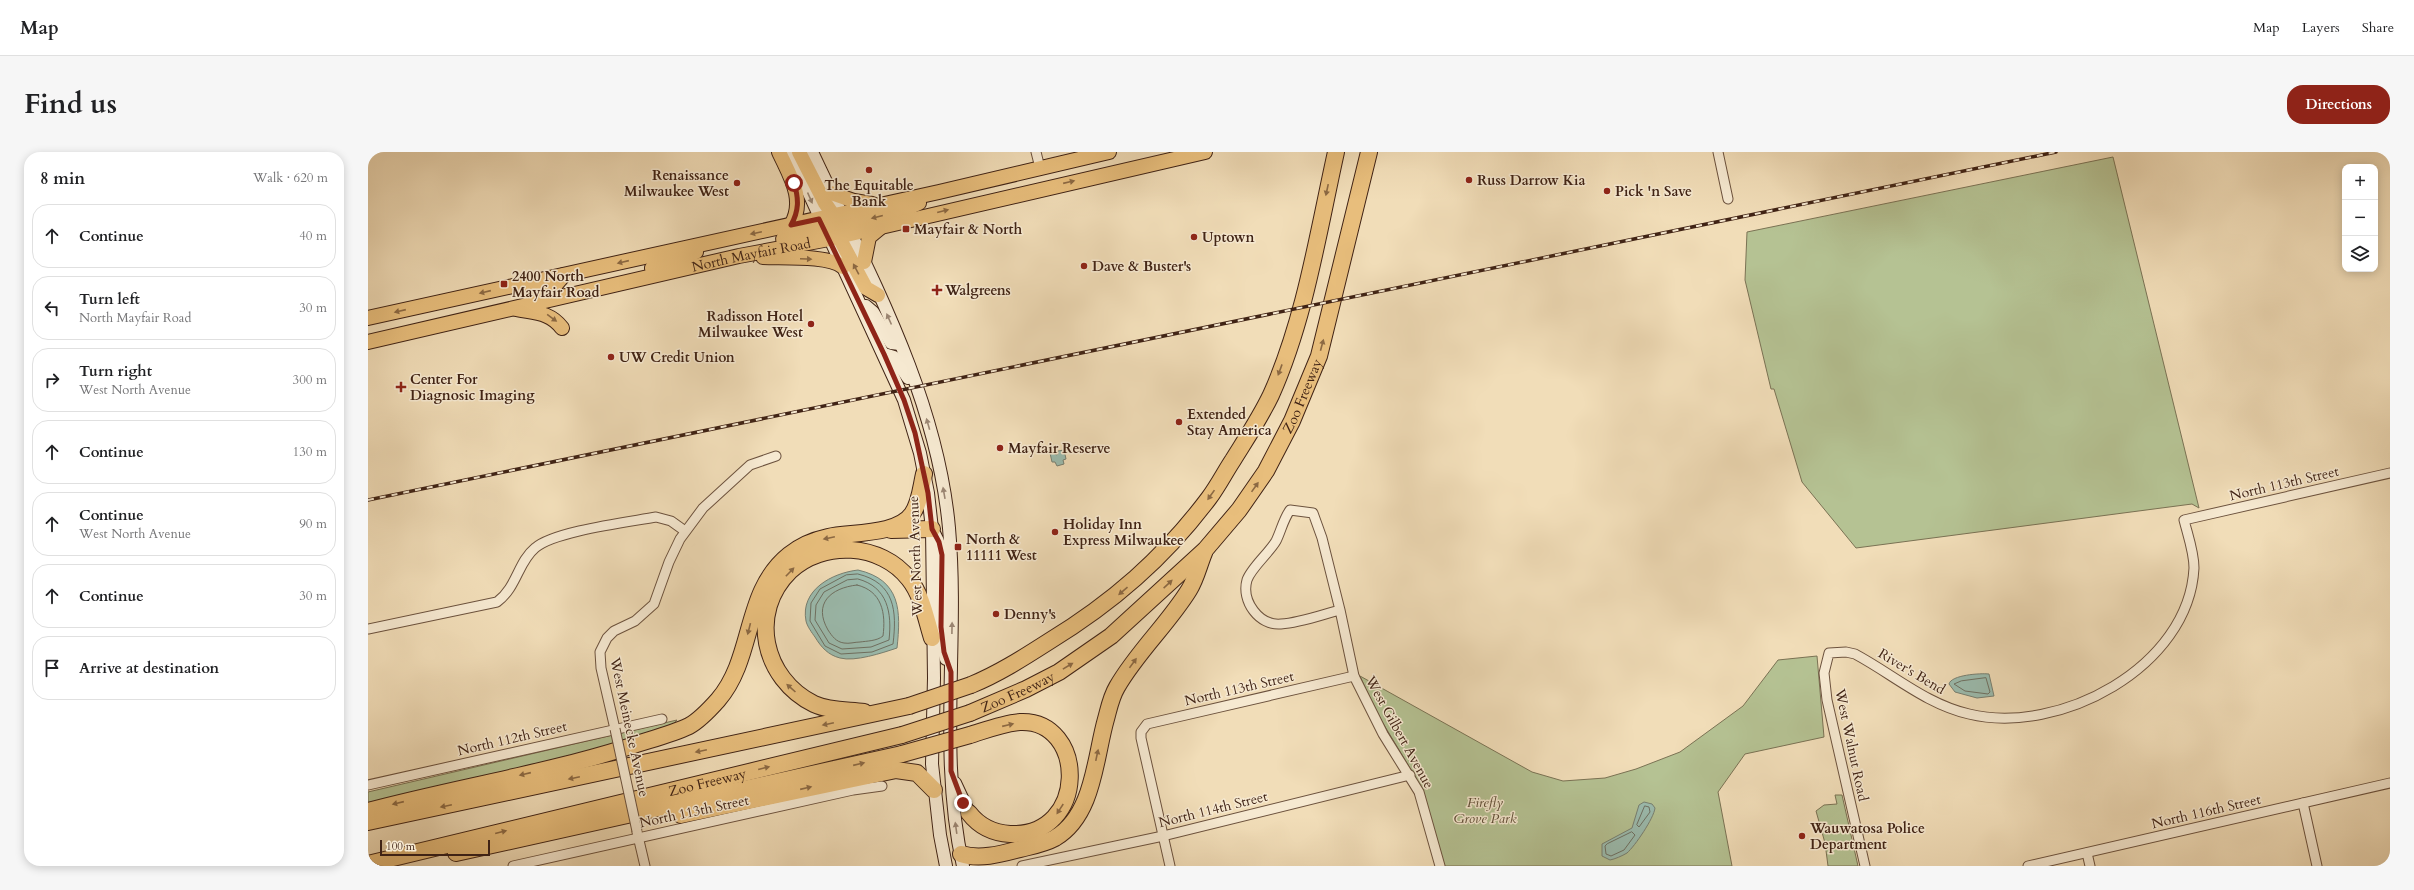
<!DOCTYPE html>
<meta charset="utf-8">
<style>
body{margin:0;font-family:Cardo,serif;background:#f6f6f6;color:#202124}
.controls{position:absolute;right:12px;top:12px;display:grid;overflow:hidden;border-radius:8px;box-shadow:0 2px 10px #0003}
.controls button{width:36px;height:36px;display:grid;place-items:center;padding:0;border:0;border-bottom:1px solid #e0e0e0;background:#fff;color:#202124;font:20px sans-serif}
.scale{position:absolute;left:12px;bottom:10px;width:110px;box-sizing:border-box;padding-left:4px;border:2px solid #402315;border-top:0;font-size:11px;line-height:14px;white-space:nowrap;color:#402315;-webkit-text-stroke:3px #f6e9d1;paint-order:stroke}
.stop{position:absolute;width:12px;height:12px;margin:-9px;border:3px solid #8f2418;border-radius:50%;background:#fff}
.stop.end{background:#8f2418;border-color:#fff;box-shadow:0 1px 4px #0008}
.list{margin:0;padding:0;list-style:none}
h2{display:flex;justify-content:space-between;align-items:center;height:52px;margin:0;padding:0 16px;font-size:17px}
h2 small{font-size:13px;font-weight:400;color:#757577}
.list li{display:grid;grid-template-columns:26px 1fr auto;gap:12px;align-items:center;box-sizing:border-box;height:64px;margin:0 8px 8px;padding:0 8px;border:1px solid #e0e0e0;border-radius:16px}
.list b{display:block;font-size:15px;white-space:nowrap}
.list p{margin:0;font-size:13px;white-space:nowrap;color:#757577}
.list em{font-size:13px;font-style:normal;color:#757577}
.icon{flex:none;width:22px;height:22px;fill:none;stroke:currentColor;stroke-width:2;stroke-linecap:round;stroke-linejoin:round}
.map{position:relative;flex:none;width:2022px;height:714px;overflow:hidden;border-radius:16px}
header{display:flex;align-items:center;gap:24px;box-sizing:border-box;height:56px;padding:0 20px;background:#fff;border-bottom:1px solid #e0e0e0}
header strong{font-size:19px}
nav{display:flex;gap:22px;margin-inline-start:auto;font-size:14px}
.intro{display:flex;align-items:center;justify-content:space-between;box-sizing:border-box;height:96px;padding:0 24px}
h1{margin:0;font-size:28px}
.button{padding:10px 18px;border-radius:16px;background:#8f2418;color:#fff;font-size:14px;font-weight:700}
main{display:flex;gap:24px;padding:0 24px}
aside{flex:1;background:#fff;border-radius:16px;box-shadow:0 2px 10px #0003}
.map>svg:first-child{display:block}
.green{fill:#b5c293;stroke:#7a7254}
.water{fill:#9bbcaf;stroke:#777f71}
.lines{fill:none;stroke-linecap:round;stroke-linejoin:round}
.shore{stroke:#6e7062;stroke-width:1}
.street-casing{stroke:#6c523e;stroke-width:11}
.secondary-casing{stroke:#402315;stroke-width:14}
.primary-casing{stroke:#402315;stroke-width:16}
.highway-casing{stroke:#402315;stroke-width:18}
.street{stroke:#f6e9d1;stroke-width:9}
.secondary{stroke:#f6e9d1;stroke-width:12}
.primary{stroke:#e8be7c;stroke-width:14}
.highway{stroke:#e8be7c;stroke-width:16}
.rail-casing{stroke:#402315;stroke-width:3.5}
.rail{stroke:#f6e9d1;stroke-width:2;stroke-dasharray:6;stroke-linecap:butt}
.street-bridge-casing{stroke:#6c523e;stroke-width:11;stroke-linecap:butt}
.highway-bridge-casing{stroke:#402315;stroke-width:18;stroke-linecap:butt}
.street-bridge{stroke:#f6e9d1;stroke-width:9}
.highway-bridge{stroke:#e8be7c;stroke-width:16}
.oneway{fill:#8c6943}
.oneway2{fill:#9b8673}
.route{stroke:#8f2418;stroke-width:5}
.poi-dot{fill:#8f2418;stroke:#f6e9d1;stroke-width:1.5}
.labels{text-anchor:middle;stroke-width:3;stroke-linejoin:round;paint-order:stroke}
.poi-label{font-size:14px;font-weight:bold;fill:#402315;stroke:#f6e9d1;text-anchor:start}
.street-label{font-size:14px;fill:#402315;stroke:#f6e9d1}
.park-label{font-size:14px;font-style:italic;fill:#5d4b34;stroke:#f6e9d1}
</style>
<header>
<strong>Map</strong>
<nav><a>Map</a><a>Layers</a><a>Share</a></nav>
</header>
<div class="intro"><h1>Find us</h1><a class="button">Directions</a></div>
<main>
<aside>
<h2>8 min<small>Walk · 620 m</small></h2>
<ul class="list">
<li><svg class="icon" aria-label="ahead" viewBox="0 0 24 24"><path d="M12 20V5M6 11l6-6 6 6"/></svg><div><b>Continue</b></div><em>40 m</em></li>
<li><svg class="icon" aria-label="left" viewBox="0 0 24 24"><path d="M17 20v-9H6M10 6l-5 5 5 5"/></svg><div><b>Turn left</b><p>North Mayfair Road</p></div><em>30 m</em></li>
<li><svg class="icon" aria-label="right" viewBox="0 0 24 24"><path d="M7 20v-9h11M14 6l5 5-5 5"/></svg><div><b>Turn right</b><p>West North Avenue</p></div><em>300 m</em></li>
<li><svg class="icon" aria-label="ahead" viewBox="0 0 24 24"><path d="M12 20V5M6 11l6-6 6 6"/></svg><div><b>Continue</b></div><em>130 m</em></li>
<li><svg class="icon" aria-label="ahead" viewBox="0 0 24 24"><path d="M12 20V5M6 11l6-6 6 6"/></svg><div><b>Continue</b><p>West North Avenue</p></div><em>90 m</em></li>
<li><svg class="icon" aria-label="ahead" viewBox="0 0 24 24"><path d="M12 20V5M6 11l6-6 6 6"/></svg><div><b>Continue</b></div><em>30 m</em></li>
<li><svg class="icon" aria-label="arrive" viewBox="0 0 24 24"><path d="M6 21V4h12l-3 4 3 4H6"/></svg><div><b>Arrive at destination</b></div></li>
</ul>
</aside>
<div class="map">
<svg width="2022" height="714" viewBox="0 0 2022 714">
<rect width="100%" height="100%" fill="#f1ddb8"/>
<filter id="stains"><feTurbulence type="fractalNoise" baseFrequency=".005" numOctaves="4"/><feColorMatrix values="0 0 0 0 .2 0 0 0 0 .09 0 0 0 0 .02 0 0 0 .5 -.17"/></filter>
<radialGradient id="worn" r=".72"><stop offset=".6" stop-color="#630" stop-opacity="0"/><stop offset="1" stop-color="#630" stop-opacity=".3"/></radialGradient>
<g class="green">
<polygon points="1745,5 1831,356 1824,352 1488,396 1434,330 1406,237 1403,237 1377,128 1379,80"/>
<polygon points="1449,504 1456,585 1377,602 1350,640 1364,714 1074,714 1048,626 1007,558 992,524 1164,620 1195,629 1237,626 1268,617 1312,600 1375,554 1410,508"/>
<polygon points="309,568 296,583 0,661 0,640"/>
<polygon points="1467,643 1474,643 1490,714 1460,714 1457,691 1448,659 1456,653 1469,652"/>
</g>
<g class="water">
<polygon points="696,298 698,307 695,308 696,312 689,314 687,310 684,310 682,301 687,300 688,303 690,302 690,299"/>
<path d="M490 418C533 428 533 459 529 496 514 501 487 510 472 506 460 503 453 495 447 485 444 481 439 474 438 469 432 438 464 421 490 418Z"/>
<path d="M1621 522 1626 544 1609 546 1587 540 1581 532C1583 523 1612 521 1621 522Z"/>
<path d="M1276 650 1284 652 1287 656C1286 666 1267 694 1259 701 1254 704 1247 707 1242 708L1234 704V692L1264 676 1271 653Z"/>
</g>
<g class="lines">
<g class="shore">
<path d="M490 422C527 431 529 459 525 492L504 500 473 502 457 494 442 469 443 451 452 437 478 423Z"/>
<path d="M490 427C520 435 524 461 521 488L503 495 474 497 461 491 447 468 448 453 456 440 479 428Z"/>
<path d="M489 433C514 439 518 461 515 484 509 489 499 489 492 490 487 490 481 492 476 491 468 490 464 484 460 478 445 452 462 436 489 433Z"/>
<polygon points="1618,526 1622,540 1620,542 1597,539 1586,532 1593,529"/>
<polygon points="1277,654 1281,655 1282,660 1271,675 1269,673"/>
<polygon points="1264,680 1267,683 1256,698 1243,704 1238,702 1237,694 1239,692"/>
</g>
<g class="street-casing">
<g id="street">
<polyline points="668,0 672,16"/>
<polyline points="1350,0 1360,47"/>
<path d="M972 458C953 463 932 471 913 472 891 474 873 449 879 428 883 416 901 401 908 389 913 379 915 368 922 358L945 361 954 386 972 458 986 524 1015 582 1051 640 1072 714"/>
<path d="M0 477 129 450C149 435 150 410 167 396 186 379 261 370 288 365L303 369 317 379"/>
<polyline points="247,577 233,516 232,500 239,486 246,479 267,469 286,452 301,410 312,387 335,356 382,313 408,304"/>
<polyline points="0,633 294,567"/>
<polyline points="1935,651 1949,714"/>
<polyline points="269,680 277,714"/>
<polyline points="1719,701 1722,714"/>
<polyline points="145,714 485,638 514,634"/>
<polyline points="654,714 795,684 1042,623"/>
<polyline points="802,714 773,586 773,580 779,572 986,524"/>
<path d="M1497 714 1459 548 1456 521 1461 501 1478 500 1487 502C1526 523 1558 552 1601 562 1691 584 1821 515 1826 416 1826 400 1820 384 1816 368L2022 321"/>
<polyline points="1660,714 2022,631"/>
</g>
</g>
<g class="secondary-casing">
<g id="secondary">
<polyline points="422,0 536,248 552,301 560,341 564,377 566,526 564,612 572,683 578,714"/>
<path d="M444 0C500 120 569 242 581 376 591 489 570 603 595 714"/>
<polyline points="498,154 505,160 523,191 532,192"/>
<polyline points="516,202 526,205 540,226"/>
<path d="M567 383C584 411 566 471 578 507"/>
<polyline points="587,631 601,661"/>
</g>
</g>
<g class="primary-casing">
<g id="primary">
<path d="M411 0C422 24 438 48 423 73"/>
<polyline points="431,0 457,51 470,70"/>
<polyline points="463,41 486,49 504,52"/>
<polyline points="466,76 498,136 510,143"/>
<polyline points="470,76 538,57 551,51"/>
<polyline points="415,87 456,75 468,66"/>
<path d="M395 105C414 106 461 103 475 115"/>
<polyline points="496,110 501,85 513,75"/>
<polyline points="284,116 328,100"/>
<polyline points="162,144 185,136 196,123"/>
<path d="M148 157C167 161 182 160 194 176"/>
<polyline points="0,166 571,40 741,0"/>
<path id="s1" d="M0 190 371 104 461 87 837 0"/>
</g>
</g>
<g class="highway-casing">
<g id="highway">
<polyline points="523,378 564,377"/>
<path d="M603 533C630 522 655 506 680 490 744 451 796 406 841 346 850 334 857 320 865 308 878 287 892 266 903 243 937 167 950 81 968 0"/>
<path d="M496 560C480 558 461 559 446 552 395 527 380 460 422 419 455 388 513 391 541 427 554 443 558 467 564 486"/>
<path id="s2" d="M602 561 658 537 691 520 743 484 837 398 871 358 898 319 924 269 951 204 1001 0"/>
<path d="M0 659C86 636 175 622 260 595 280 588 302 583 321 574 332 568 342 557 350 548 387 505 375 440 421 403 432 394 446 388 460 385 483 380 530 383 544 362 552 351 553 335 556 322"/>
<path d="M601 661C611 674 626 681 642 682 721 685 719 567 652 570 636 571 618 578 602 583"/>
<polyline points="313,663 528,618 549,621 566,638"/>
<polyline points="0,670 541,554"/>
<polyline points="88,701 534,602"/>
<path d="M593 702C612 708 633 702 652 697 664 694 676 692 687 686 726 663 727 605 738 567 741 556 743 545 749 535 769 500 800 472 821 438 828 427 831 413 836 401"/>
<path id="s3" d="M0 712 534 583"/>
</g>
</g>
<use href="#street" class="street"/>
<use href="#secondary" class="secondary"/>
<use href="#primary" class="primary"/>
<use href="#highway" class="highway"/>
<g class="rail-casing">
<polyline id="rail" points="0,348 1688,0"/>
</g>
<use href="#rail" class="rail"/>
<g class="street-bridge-casing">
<polyline id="street-bridge" points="247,577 269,679"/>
</g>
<g class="highway-bridge-casing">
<g id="highway-bridge">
<polyline points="541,554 603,533"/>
<polyline points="534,583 602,561"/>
<polyline points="534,602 602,583"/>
</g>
</g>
<use href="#street-bridge" class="street-bridge"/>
<use href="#highway-bridge" class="highway-bridge"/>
</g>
<defs><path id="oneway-solid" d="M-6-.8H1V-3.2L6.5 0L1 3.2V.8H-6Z"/></defs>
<g class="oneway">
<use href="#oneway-solid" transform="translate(701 30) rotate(-13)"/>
<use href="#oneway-solid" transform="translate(959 38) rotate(102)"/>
<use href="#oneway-solid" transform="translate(575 59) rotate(-14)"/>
<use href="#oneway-solid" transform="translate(509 65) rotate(166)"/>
<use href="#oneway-solid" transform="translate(388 81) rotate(168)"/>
<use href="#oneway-solid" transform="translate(438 107) rotate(2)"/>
<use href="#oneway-solid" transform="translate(255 110) rotate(167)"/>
<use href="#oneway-solid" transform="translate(488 117) rotate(-118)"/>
<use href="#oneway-solid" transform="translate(117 140) rotate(167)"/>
<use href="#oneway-solid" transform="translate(32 159) rotate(167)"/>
<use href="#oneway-solid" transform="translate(184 166) rotate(36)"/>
<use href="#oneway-solid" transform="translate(954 193) rotate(-75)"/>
<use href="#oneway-solid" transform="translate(912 218) rotate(110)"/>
<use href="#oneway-solid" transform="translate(887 335) rotate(-55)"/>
<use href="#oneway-solid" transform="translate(843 343) rotate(125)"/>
<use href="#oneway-solid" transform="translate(461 386) rotate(168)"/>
<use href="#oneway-solid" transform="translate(422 420) rotate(-46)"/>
<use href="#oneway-solid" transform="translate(800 432) rotate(-43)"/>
<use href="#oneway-solid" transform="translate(755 439) rotate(139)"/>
<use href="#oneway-solid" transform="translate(381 477) rotate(104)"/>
<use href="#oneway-solid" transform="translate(765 511) rotate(-54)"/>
<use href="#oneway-solid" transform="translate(700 514) rotate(-31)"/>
<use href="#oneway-solid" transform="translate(423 536) rotate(-138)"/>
<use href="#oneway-solid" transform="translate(460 572) rotate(168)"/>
<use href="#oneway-solid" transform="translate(640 573) rotate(-13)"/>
<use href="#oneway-solid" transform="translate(333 599) rotate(168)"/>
<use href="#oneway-solid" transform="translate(729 603) rotate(-78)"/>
<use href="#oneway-solid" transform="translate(491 612) rotate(-13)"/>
<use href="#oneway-solid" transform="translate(396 616) rotate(-14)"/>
<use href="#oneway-solid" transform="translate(157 622) rotate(167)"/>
<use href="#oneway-solid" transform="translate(206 626) rotate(168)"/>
<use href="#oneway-solid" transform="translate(438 636) rotate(-13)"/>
<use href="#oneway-solid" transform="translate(30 651) rotate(167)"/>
<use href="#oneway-solid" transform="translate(78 654) rotate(168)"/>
<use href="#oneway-solid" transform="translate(692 657) rotate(123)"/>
<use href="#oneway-solid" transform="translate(133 680) rotate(-14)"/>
</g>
<g class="oneway2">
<use href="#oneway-solid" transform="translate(442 46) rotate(66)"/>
<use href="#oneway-solid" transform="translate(521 167) rotate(-114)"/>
<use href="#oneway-solid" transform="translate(560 272) rotate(-106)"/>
<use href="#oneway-solid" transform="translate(576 341) rotate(-100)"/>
<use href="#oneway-solid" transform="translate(584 476) rotate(-89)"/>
<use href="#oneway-solid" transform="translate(588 676) rotate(-98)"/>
</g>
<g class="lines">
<path class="route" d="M426 31C431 47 431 59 423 73L451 67 516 202 536 248 547 281 560 341 564 377 571 390 574 403 573 475 576 500 583 520V619L595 651"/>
</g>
<g class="poi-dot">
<circle cx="501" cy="18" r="4"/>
<circle cx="1101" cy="28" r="4"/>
<circle cx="369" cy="31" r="4"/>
<circle cx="1239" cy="39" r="4"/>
<rect x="534" y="73" width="8" height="8" rx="2"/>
<circle cx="826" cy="85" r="4"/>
<circle cx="716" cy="114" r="4"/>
<rect x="132" y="128" width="8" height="8" rx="2"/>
<path d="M567 132h4v4h4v4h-4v4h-4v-4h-4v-4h4z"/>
<circle cx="443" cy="172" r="4"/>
<circle cx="243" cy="205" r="4"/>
<path d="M31 229h4v4h4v4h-4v4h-4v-4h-4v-4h4z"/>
<circle cx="811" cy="270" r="4"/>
<circle cx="632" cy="296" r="4"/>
<circle cx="687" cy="380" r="4"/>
<rect x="586" y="391" width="8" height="8" rx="2"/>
<circle cx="628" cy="462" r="4"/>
<circle cx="1434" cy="684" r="4"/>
</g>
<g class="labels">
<g class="poi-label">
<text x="361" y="28" text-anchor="end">Renaissance<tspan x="361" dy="16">Milwaukee West</tspan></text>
<text x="1109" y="33">Russ Darrow Kia</text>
<text x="501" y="38" text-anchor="middle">The Equitable<tspan x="501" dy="16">Bank</tspan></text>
<text x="1247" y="44">Pick 'n Save</text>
<text x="546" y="82">Mayfair &amp; North</text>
<text x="834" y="90">Uptown</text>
<text x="724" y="119">Dave &amp; Buster's</text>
<text x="144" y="129">2400 North<tspan x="144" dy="16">Mayfair Road</tspan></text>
<text x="577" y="143">Walgreens</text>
<text x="435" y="169" text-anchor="end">Radisson Hotel<tspan x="435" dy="16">Milwaukee West</tspan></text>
<text x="251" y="210">UW Credit Union</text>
<text x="42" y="232">Center For<tspan x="42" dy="16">Diagnosic Imaging</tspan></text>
<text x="819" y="267">Extended<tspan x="819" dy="16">Stay America</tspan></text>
<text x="640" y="301">Mayfair Reserve</text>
<text x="695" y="377">Holiday Inn<tspan x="695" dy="16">Express Milwaukee</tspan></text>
<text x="598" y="392">North &amp;<tspan x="598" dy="16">11111 West</tspan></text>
<text x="636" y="467">Denny's</text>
<text x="1442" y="681">Wauwatosa Police<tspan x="1442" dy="16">Department</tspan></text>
</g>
<g class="street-label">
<text dy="5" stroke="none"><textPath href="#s1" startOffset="393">North Mayfair Road</textPath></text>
<text dy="5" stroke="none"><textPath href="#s2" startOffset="472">Zoo Freeway</textPath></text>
<text transform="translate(1916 331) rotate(-13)" y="5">North 113th Street</text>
<text transform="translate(547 404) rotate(-92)" y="5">West North Avenue</text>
<text transform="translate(1544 519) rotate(31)" y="5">River's Bend</text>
<text transform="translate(871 536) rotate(-13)" y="5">North 113th Street</text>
<text dy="5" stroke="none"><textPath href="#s2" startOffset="52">Zoo Freeway</textPath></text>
<text transform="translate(262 575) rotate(78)" y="5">West Meinecke Avenue</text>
<text transform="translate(1032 580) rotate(61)" y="5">West Gilbert Avenue</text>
<text transform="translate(144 586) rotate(-13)" y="5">North 112th Street</text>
<text transform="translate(1484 593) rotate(78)" y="5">West Walnut Road</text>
<text dy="5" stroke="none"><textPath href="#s3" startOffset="349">Zoo Freeway</textPath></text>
<text transform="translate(845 657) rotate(-14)" y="5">North 114th Street</text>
<text transform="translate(326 659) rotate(-12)" y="5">North 113th Street</text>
<text transform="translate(1838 659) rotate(-13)" y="5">North 116th Street</text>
</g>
<g class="park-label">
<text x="1117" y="655">Firefly<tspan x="1117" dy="16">Grove Park</tspan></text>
</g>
</g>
<rect width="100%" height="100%" filter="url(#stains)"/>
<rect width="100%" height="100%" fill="url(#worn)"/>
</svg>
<div class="controls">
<button>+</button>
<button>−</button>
<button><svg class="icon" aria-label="layers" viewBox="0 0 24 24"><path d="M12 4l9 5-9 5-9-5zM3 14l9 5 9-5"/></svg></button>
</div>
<div class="scale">100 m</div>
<div class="stop" style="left:426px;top:31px"></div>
<div class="stop end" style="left:595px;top:651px"></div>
</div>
</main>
